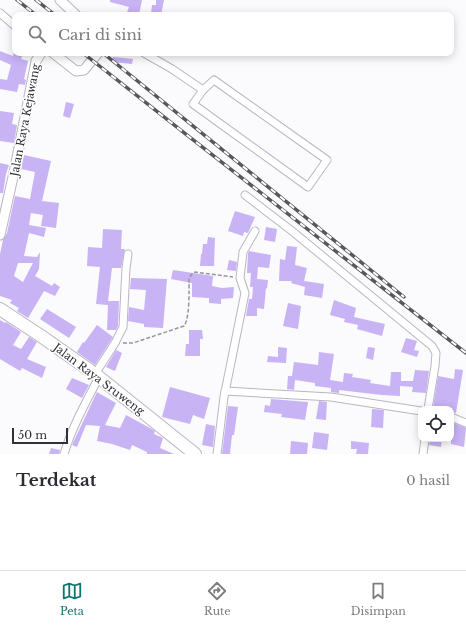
<!DOCTYPE html>
<html lang="id">
<style>
body{margin:0;font-family:"Libre Baskerville",serif;background:#f2f2f3;color:#2b2b33}
.controls{position:absolute;right:12px;bottom:12px;display:grid;overflow:hidden;border-radius:8px;box-shadow:0 2px 10px #0003}
.controls button{width:36px;height:36px;display:grid;place-items:center;padding:0;border:0;border-bottom:1px solid #e1e1e2;background:#fff;color:#2b2b33;font:20px sans-serif}
.scale{position:absolute;left:12px;bottom:10px;width:56px;box-sizing:border-box;padding-left:4px;border:2px solid #313035;border-top:0;font-size:11px;line-height:14px;white-space:nowrap;color:#313035;-webkit-text-stroke:3px #fff;paint-order:stroke}
.list{margin:0;padding:0;list-style:none}
h2{display:flex;justify-content:space-between;align-items:center;height:52px;margin:0;padding:0 16px;font-size:17px}
h2 small{font-size:13px;font-weight:400;color:#7c7c81}
.icon{flex:none;width:22px;height:22px;fill:none;stroke:currentColor;stroke-width:2;stroke-linecap:round;stroke-linejoin:round}
.map{position:relative;flex:none;width:466px;height:454px;overflow:hidden}
.search{position:absolute;background:#fff;box-shadow:0 2px 10px #0003;left:12px;right:12px;top:12px;height:44px;display:flex;align-items:center;gap:10px;box-sizing:border-box;padding:0 14px;border-radius:8px;color:#7c7c81;font-size:15px}
.sheet{height:116px;background:#fff}
nav{display:flex;justify-content:space-around;align-items:center;box-sizing:border-box;height:56px;border-top:1px solid #e1e1e2;background:#fff;font-size:11px;color:#7c7c81}
nav a{display:grid;justify-items:center;gap:2px}
nav .on{color:#0f766e}
.map>svg:first-child{display:block}
.building{fill:#c8b3f5;fill-rule:evenodd}
.lines{fill:none;stroke-linecap:round;stroke-linejoin:round}
.minor-casing{stroke:#b9b6c3;stroke-width:9}
.tertiary-casing{stroke:#b9b6c3;stroke-width:11}
.trunk-casing{stroke:#b9b6c3;stroke-width:14}
.path{stroke:#97969a;stroke-width:1.5;stroke-dasharray:4 2;stroke-linecap:butt}
.minor{stroke:#fff;stroke-width:7}
.tertiary{stroke:#fff;stroke-width:9}
.trunk{stroke:#fff;stroke-width:12}
.rail-casing{stroke:#58575b;stroke-width:3.5}
.rail{stroke:#fff;stroke-width:2;stroke-dasharray:6;stroke-linecap:butt}
.labels{text-anchor:middle;stroke-width:3;stroke-linejoin:round;paint-order:stroke}
.street-label{font-size:11px;fill:#313035;stroke:#fff}
</style>
<div class="map">
<svg width="466" height="454" viewBox="0 0 466 454">
<rect width="100%" height="100%" fill="#fbfafd"/>
<g class="building">
<polygon points="110,0 142,0 139,15 126,15 129,7 110,2"/>
<polygon points="156,0 164,0 161,15 151,13 152,5 156,5"/>
<polygon points="0,51 13,56 14,52 15,53 23,54 21,59 28,61 24,79 26,80 25,85 19,84 17,92 0,89 0,79 7,80 11,65 0,60"/>
<polygon points="113,57 133,59 132,64 112,62"/>
<polygon points="66,102 74,104 70,118 63,116"/>
<polygon points="0,111 14,113 12,124 17,125 14,143 0,141"/>
<path d="M24 155 51 161 42 201 59 203 56 228 41 226 43 215 31 213 29 225 46 228 44 237 29 233 24 256 37 257 40 252 39 269 35 276 52 286 54 283 60 287 55 296 44 291 28 318 17 311 19 308 10 303 12 300 0 296V254L3 240 7 233 15 196 30 199 35 172 21 169ZM18 263H33L23 282 14 276Z"/>
<polygon points="0,163 9,165 6,174 3,193 0,193"/>
<polygon points="235,211 255,217 248,233 244,232 243,236 228,231"/>
<polygon points="266,227 277,229 275,242 264,240"/>
<polygon points="103,229 122,230 121,249 125,249 121,268 112,268 108,301 119,301 118,326 116,330 107,330 108,305 96,304 100,267 87,266 88,247 102,248"/>
<polygon points="208,237 215,238 214,266 200,266 201,254 202,254 203,244 207,244"/>
<polygon points="287,246 297,247 295,265 307,268 304,281 324,284 322,298 304,295 305,287 291,283 292,281 279,281 280,259 285,260"/>
<polygon points="249,251 271,255 269,268 258,267 257,279 268,280 267,289 266,288 264,309 257,308 257,316 246,316 249,299 252,299 253,287 250,287 251,273 247,273 248,253"/>
<polygon points="229,260 237,262 236,271 227,270"/>
<polygon points="173,270 213,276 212,286 222,288 234,287 233,298 221,299 221,304 209,303 209,298 192,297 192,283 171,279"/>
<polygon points="131,278 167,279 163,328 144,327 144,324 128,321 129,307 144,310 146,290 130,289"/>
<polygon points="334,300 356,308 354,317 385,324 382,336 357,329 358,325 344,322 345,319 330,315"/>
<polygon points="288,303 301,306 298,329 283,326"/>
<polygon points="47,309 76,327 69,338 40,319"/>
<polygon points="0,320 5,323 6,322 21,332 13,345 21,349 29,337 37,342 27,359 46,367 42,378 22,368 20,371 0,359"/>
<polygon points="97,325 113,337 95,365 77,352 83,342 84,343"/>
<polygon points="189,330 202,330 203,339 200,339 200,356 185,356 186,344 189,344"/>
<polygon points="406,338 417,341 414,350 419,351 417,357 401,352"/>
<polygon points="278,347 287,348 286,363 267,362 268,356 278,357"/>
<polygon points="368,347 375,348 373,360 366,358"/>
<polygon points="116,350 122,353 115,371 106,367"/>
<polygon points="319,352 334,354 330,380 343,382 344,373 353,374 352,377 371,380 370,383 390,386 391,372 401,372 401,381 413,381 415,370 429,371 426,393 412,392 413,387 400,386 400,396 382,395 339,390 339,393 331,392 331,388 315,386 315,383 295,380 294,390 287,389 288,376 292,376 294,362 318,365"/>
<polygon points="455,369 463,370 456,413 451,412 451,409 433,408 438,376 454,379"/>
<polygon points="72,378 89,385 82,398 66,389"/>
<polygon points="170,387 210,398 204,419 193,415 190,424 162,417"/>
<polygon points="97,392 116,403 105,425 120,428 126,415 150,428 155,431 154,434 163,438 160,448 174,454 147,454 147,452 132,445 130,450 112,444 97,441 100,426 86,425 77,447 72,445"/>
<polygon points="271,399 308,402 305,420 281,417 282,414 264,412 265,405 270,406"/>
<polygon points="319,401 327,402 326,420 316,419"/>
<polygon points="228,406 238,407 234,435 232,435 230,454 222,454"/>
<polygon points="372,409 384,410 383,428 371,427"/>
<polygon points="451,422 466,428 464,447 451,444"/>
<polygon points="206,424 215,426 213,447 202,445"/>
<polygon points="314,432 329,434 327,450 312,448"/>
<polygon points="430,439 442,439 441,447 429,445"/>
<polygon points="291,441 308,443 307,454 290,454"/>
<polygon points="351,441 369,443 368,454 356,454 357,449 351,449"/>
<polygon points="51,448 60,450 59,454 49,454"/>
</g>
<g class="lines">
<g class="minor-casing">
<g id="minor">
<polyline points="0,13 15,26"/>
<polyline points="144,53 172,69 203,90"/>
<polygon points="214,80 327,160 308,187 193,104 203,90"/>
<polyline points="245,195 292,231 432,346 436,353 435,366 428,409"/>
<polyline points="95,374 115,343 123,327 126,268 128,254"/>
<polyline points="225,391 331,397 421,411"/>
<polyline points="451,417 466,423"/>
<path d="M64 454C72 427 86 402 99 377"/>
<polyline points="217,454 224,397 245,293 240,278 243,252 255,231"/>
<polyline points="423,454 425,439"/>
</g>
</g>
<g class="tertiary-casing">
<g id="tertiary">
<polyline points="60,0 76,15"/>
<polyline points="53,53 76,71 84,70 98,53"/>
<polyline points="0,235 15,168 36,61 41,53"/>
</g>
</g>
<g class="trunk-casing">
<polyline id="trunk" points="0,309 41,336 95,374 195,454"/>
</g>
<path class="path" d="M123 343H133L184 326C190 318 189 289 189 278L192 274 195 272 233 277"/>
<use href="#minor" class="minor"/>
<use href="#tertiary" class="tertiary"/>
<use href="#trunk" class="trunk"/>
<g class="rail-casing">
<g id="rail">
<polyline points="17,0 36,15"/>
<polyline points="36,0 55,15"/>
<path d="M83 53C210 154 339 253 466 353"/>
<polyline points="103,53 404,297"/>
</g>
</g>
<use href="#rail" class="rail"/>
</g>
<g class="labels">
<g class="street-label">
<text transform="translate(25 120) rotate(-79)" y="4">Jalan Raya Kejawang</text>
<text transform="translate(99 379) rotate(37)" y="4">Jalan Raya Sruweng</text>
</g>
</g>
</svg>
<div class="controls">
<button><svg class="icon" aria-label="locate" viewBox="0 0 24 24"><circle cx="12" cy="12" r="6"/><path d="M12 2v4M12 18v4M2 12h4M18 12h4"/></svg></button>
</div>
<div class="scale">50 m</div>
<div class="search"><svg class="icon" aria-label="search" viewBox="0 0 24 24"><circle cx="10" cy="10" r="6"/><path d="M15 15l6 6"/></svg>Cari di sini</div>
</div>
<section class="sheet">
<h2>Terdekat<small>0 hasil</small></h2>
<ul class="list">
</ul>
</section>
<nav>
<a class="on"><svg class="icon" aria-label="map" viewBox="0 0 24 24"><path d="M3 6l6-2 6 2 6-2v14l-6 2-6-2-6 2zM9 4v14M15 6v14"/></svg>Peta</a>
<a><svg class="icon" aria-label="directions" viewBox="0 0 24 24"><path d="M12 3l9 9-9 9-9-9zM9 14v-3h6M13 9l2 2-2 2"/></svg>Rute</a>
<a><svg class="icon" aria-label="saved" viewBox="0 0 24 24"><path d="M7 4h10v16l-5-4-5 4z"/></svg>Disimpan</a>
</nav>
